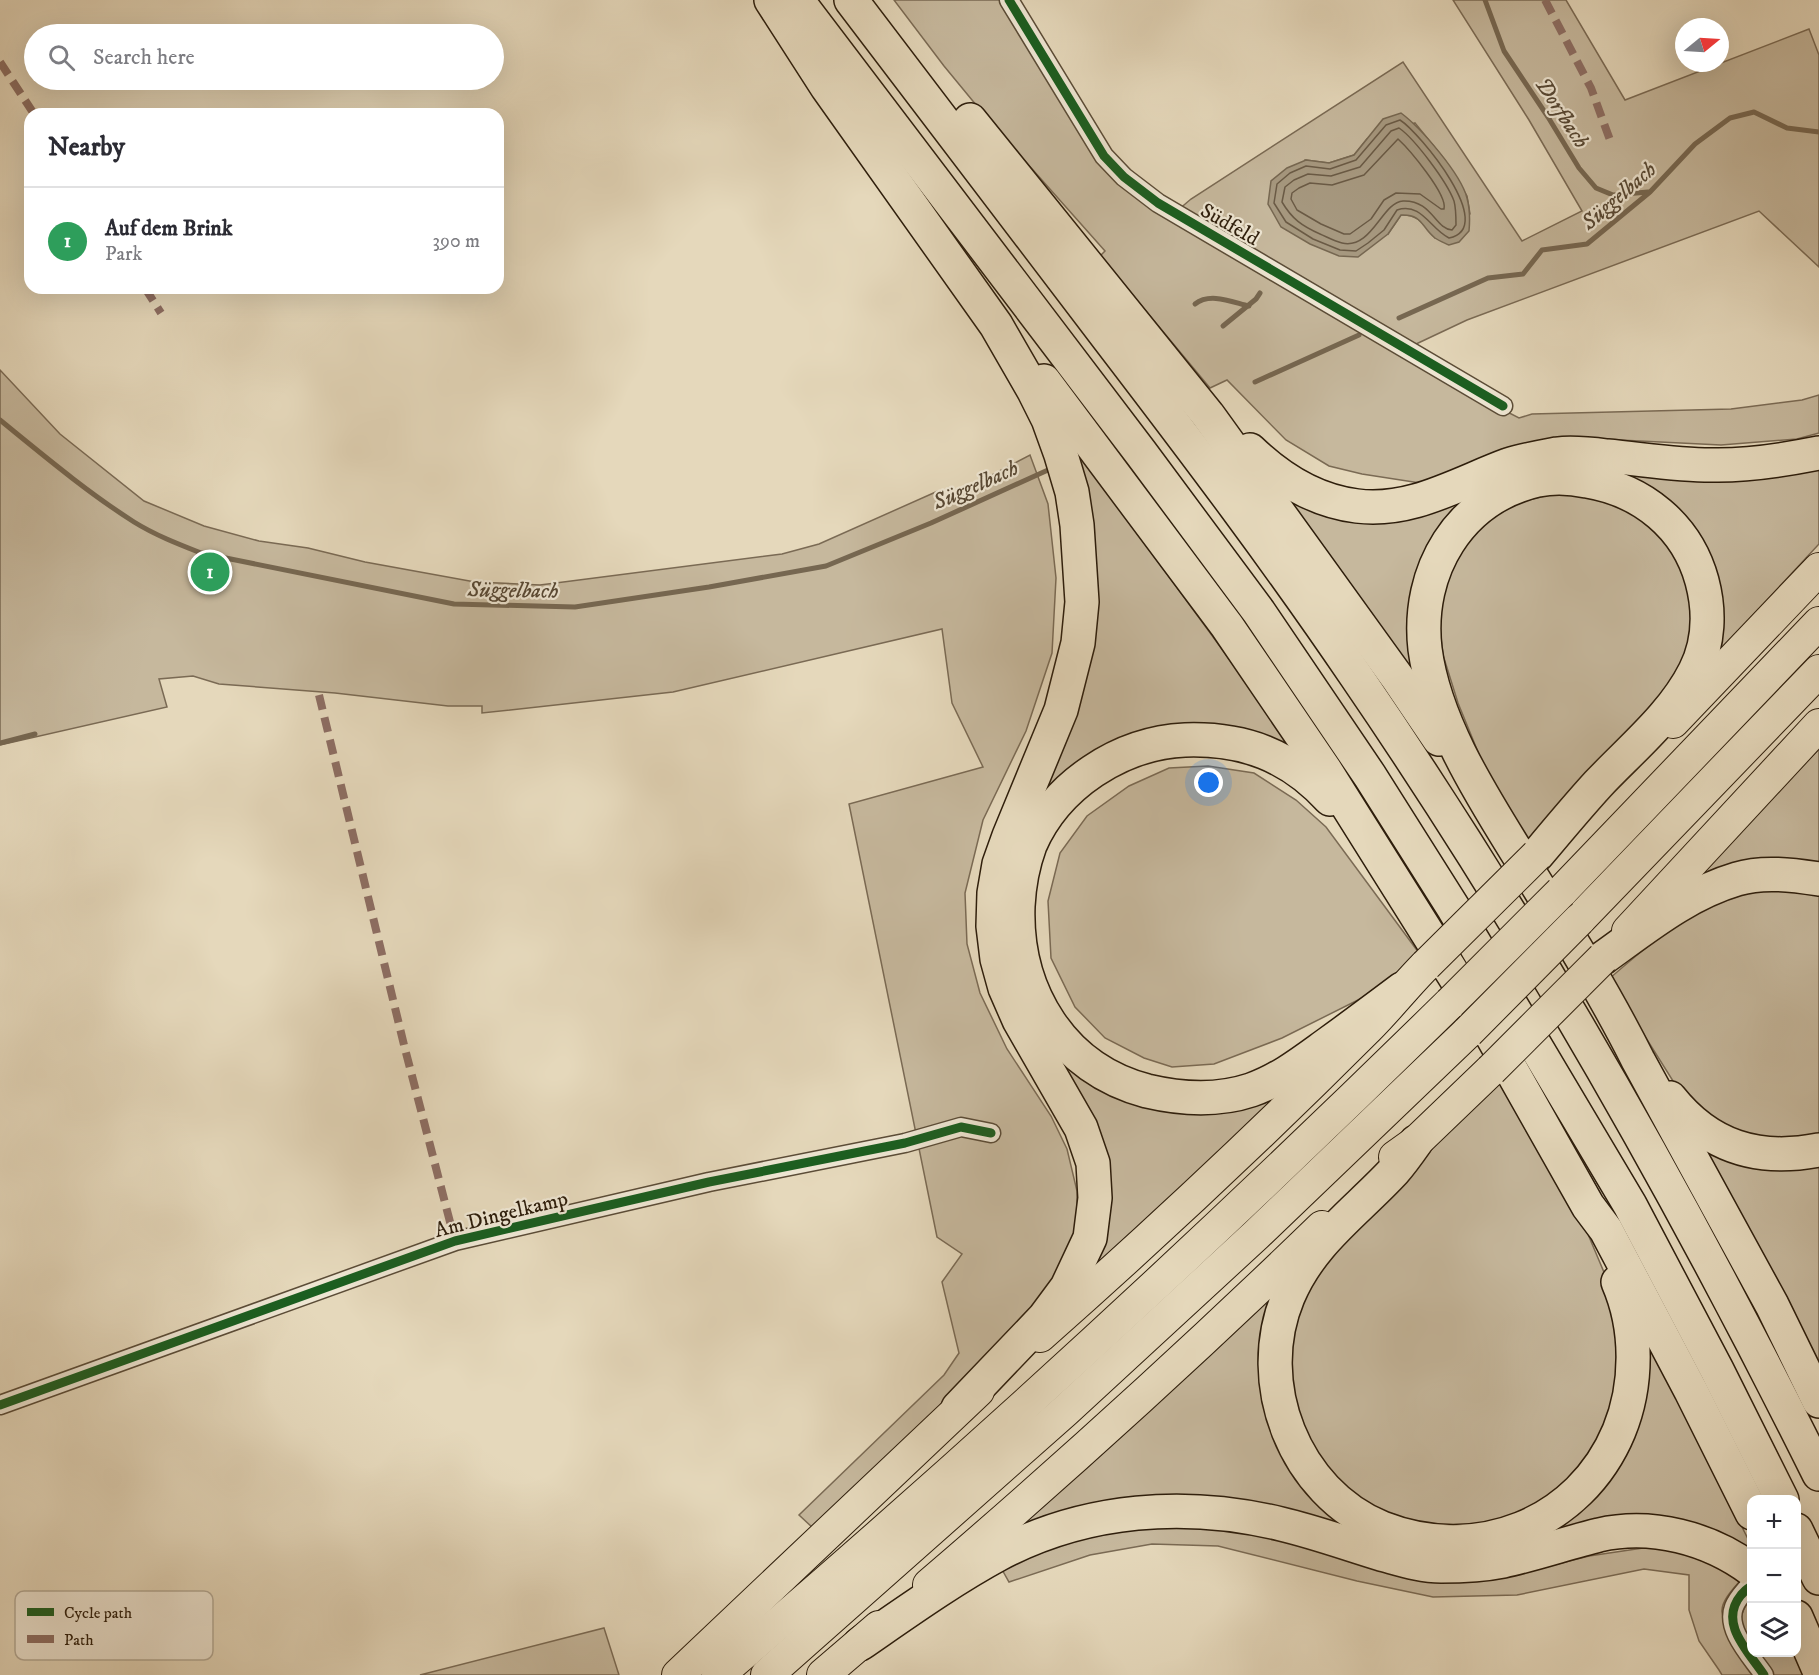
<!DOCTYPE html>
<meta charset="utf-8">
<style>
body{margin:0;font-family:"IM FELL DW Pica",serif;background:#f2f2f3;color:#2b2b33}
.controls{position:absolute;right:18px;bottom:18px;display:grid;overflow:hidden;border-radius:12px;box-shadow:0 6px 24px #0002}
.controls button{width:54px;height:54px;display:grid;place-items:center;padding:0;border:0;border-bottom:2px solid #e1e1e2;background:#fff;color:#2b2b33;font:30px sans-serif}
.compass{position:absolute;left:1675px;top:18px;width:54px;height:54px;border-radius:50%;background:#fff;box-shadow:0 6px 24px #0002;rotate:72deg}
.you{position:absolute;left:1209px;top:783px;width:21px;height:21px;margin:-15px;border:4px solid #fff;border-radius:50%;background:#1a73e8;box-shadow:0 0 0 9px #1a73e833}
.badge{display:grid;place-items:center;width:39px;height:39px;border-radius:50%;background:#7c3aed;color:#fff;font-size:20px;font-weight:700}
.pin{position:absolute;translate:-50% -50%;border:3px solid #fff;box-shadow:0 2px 6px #0006}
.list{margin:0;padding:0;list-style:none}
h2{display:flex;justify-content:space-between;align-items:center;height:78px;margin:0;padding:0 24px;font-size:26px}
h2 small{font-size:20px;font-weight:400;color:#7c7c81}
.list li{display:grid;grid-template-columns:39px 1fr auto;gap:18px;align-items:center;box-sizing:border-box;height:108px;padding:0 24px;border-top:2px solid #e1e1e2}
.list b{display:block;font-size:22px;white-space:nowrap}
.list p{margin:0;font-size:20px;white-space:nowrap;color:#7c7c81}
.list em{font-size:20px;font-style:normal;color:#7c7c81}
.icon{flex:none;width:33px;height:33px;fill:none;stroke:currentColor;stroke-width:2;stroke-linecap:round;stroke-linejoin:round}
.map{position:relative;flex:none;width:1819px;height:1675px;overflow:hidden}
.search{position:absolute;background:#fff;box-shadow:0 6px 24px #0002;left:24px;top:24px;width:480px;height:66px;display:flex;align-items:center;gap:15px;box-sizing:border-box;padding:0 21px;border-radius:33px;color:#7c7c81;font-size:22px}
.panel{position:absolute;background:#fff;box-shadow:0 6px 24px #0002;left:24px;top:108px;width:480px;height:186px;border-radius:18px}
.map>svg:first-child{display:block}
.green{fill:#c6b89d;stroke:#7a6a54;stroke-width:1.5;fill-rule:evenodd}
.water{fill:#a6987f;stroke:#766751;stroke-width:1.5}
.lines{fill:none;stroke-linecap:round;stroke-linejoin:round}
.shore{stroke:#6a5a45;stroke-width:1.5}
.stream{stroke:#766751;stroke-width:5}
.minor-casing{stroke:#5b4c37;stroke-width:21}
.trunk-casing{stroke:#2d1d0b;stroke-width:34}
.motorway-casing{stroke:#2d1d0b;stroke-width:36}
.minor{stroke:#eee6d3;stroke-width:18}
.trunk{stroke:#e5d8bb;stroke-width:32}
.motorway{stroke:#e5d8bb;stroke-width:33}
.trunk-bridge-casing{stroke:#2d1d0b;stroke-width:34;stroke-linecap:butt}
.trunk-bridge{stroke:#e5d8bb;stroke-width:32}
.quiet{stroke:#8d6e63;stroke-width:8;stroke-dasharray:15 8;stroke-linecap:butt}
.cycleway-casing{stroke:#eee6d3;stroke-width:13}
.cycleway{stroke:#1b5e20;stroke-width:9}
.labels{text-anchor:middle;stroke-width:4.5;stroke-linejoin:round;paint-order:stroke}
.street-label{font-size:21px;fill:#2d1d0b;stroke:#eee6d3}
.water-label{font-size:22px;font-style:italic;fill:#574834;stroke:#eee6d3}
.key{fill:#eee6d3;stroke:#b4aa97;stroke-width:1.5}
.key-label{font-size:16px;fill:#2d1d0b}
</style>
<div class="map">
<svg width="1819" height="1675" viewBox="0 0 1819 1675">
<rect width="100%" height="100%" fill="#e5d8bb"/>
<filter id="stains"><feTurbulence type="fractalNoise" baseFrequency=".00333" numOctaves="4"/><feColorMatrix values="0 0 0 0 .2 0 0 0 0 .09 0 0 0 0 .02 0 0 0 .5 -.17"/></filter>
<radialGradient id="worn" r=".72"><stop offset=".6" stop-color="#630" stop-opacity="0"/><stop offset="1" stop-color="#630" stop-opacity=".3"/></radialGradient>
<g class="green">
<path d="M894 0H1000L1101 161 1171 216 1191 199 1403 62 1522 241 1582 211 1529 120 1453 0H1566L1625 100 1809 29 1819 55V267L1759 211 1467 320 1414 345 1482 399 1519 418 1532 414 1731 409 1802 400 1819 395V433L1797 439 1721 445 1579 438 1420 483 1362 474 1329 466 1286 440 1227 380 1210 388 1100 256 1105 251 986 117 944 66ZM1415 123 1445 160 1467 196 1470 214 1435 238C1424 225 1419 214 1401 215L1388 234 1306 160 1329 163 1354 155 1367 139Z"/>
<polygon points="0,370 60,434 144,501 204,526 259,541 308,548 365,562 475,582 540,585 782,554 819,544 938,491 944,500 1030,455 1048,504 1056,578 1052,653 1026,731 983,820 965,893 967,944 980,993 1007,1049 1051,1116 1067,1149 1077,1191 1077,1239 1035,1316 813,1528 799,1515 944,1375 959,1353 942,1282 962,1254 937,1237 849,804 983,767 952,703 942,629 673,692 482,713 482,706 448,706 335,693 219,684 193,676 159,679 167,707 0,745"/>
<polygon points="1062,430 1300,756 1101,755 1007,914 1082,1070 1282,1092 1094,1269 1072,1087 1002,914 1076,705"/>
<path d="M1819 460V544L1715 656 1713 654C1716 636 1719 618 1717 600 1714 574 1703 550 1688 529 1680 519 1672 505 1662 498 1603 452 1519 458 1464 506 1445 523 1425 548 1419 573 1410 612 1418 652 1424 691L1283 491C1353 524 1401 519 1471 489 1497 478 1524 466 1553 463 1596 460 1640 470 1684 472 1729 474 1775 472 1819 460Z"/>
<path d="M1561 492C1574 494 1589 494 1602 498 1646 511 1685 553 1691 600 1694 626 1687 652 1679 676L1530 844 1487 774 1458 703 1443 655 1439 621 1444 586 1460 548 1484 520 1516 503Z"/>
<polygon points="1819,749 1819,868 1689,884"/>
<polygon points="1208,766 1254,773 1296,800 1326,827 1419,953 1374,992 1282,1038 1214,1064 1172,1067 1144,1058 1105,1038 1075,1007 1051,958 1048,901 1060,853 1087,816 1129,786 1169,768"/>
<path d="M1778 888 1819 893V1136L1766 1142 1702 1116 1673 1081 1609 979C1649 944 1690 910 1741 893 1752 889 1766 889 1778 888Z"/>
<polygon points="1503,1077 1582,1220 1606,1277 1617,1323 1616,1407 1597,1446 1570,1482 1543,1504 1478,1528 1404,1521 1363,1502 1336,1479 1315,1452 1299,1420 1289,1382 1296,1311 1346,1229"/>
<polygon points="1702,1146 1819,1161 1819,1369"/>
<path d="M1275 1291 1277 1293C1270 1315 1265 1336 1264 1360 1263 1380 1268 1402 1275 1422 1297 1486 1344 1527 1409 1547 1441 1557 1481 1552 1512 1541 1521 1538 1532 1536 1542 1531 1587 1509 1630 1455 1640 1406 1645 1380 1644 1355 1643 1329L1751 1545 1752 1558C1674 1507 1618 1521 1534 1543 1512 1548 1489 1557 1467 1557 1417 1559 1369 1538 1321 1525 1245 1504 1166 1496 1087 1513 1056 1519 1027 1533 998 1545Z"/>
<path d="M1150 1526 1229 1528 1510 1576 1589 1556 1643 1548H1678L1711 1560 1741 1580C1734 1588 1721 1601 1722 1612 1723 1626 1747 1661 1755 1675H1722L1719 1670 1699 1641 1689 1610V1575L1644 1569 1517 1595 1433 1597 1357 1581 1218 1546 1152 1544 1090 1555 1009 1582 1000 1566 1080 1538Z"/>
<path d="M1751 1597V1641C1739 1620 1737 1618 1751 1597Z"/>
<polygon points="604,1628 619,1675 420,1675"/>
<polygon points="1759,1653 1793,1653 1805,1675 1773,1675"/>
</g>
<path class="water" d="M1401 113C1421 128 1461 174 1467 198 1470 209 1470 220 1469 231L1459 242 1449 245C1445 243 1439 241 1435 238 1421 227 1423 214 1401 215L1388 234 1358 257 1339 256 1310 244 1281 227 1268 204 1271 181 1287 168 1306 160 1329 163 1354 155 1383 119Z"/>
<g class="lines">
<g class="shore">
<path d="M1400 120C1419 132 1499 228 1449 238 1430 229 1422 202 1397 210L1384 230 1368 243 1356 251 1340 250 1313 239 1286 222 1274 203 1277 184 1290 173 1306 166 1330 169 1356 160 1386 125Z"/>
<path d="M1399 128C1415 139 1447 182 1454 201 1456 208 1456 217 1456 225L1452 230C1435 229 1432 200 1403 201 1382 202 1372 250 1342 243 1334 241 1327 237 1320 234 1302 226 1292 219 1282 202L1285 187 1294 180 1308 174 1331 176 1360 167 1391 131Z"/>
<path d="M1398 139C1409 149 1448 195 1444 209H1441L1420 194 1396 193 1384 200 1371 219 1350 234H1344L1321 224 1297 210 1291 199 1292 193 1299 188 1310 183 1332 185 1364 175Z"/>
</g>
<g class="stream">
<polyline points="1485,0 1504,51 1548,117 1579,168 1596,188 1613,195 1648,192"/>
<path d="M1195 304C1210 292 1232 302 1249 306"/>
<polyline points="1399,318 1488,278 1523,274 1542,250 1587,244 1650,192 1695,144 1730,118 1754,112 1787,128 1819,132"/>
<polyline points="1223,326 1256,299 1260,293"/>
<polyline points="1255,382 1359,335"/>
<path d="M0 420C43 455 87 492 134 522 155 535 178 544 201 553L454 604 575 607 709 587 826 566 931 523 1048 470"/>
<polyline points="0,743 35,734"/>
</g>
<g class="minor-casing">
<g id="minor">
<polyline points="1009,0 1104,156 1124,177 1158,203 1503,406"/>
<polyline points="0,1405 455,1241 709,1182 905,1143 961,1127 991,1133"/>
<path d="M1748 1587C1743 1593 1737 1599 1734 1607 1725 1630 1752 1657 1764 1675"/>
</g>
</g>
<g class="trunk-casing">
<g id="trunk">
<polyline points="1673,722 1819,569"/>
<polyline points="1561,892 1819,623"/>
<polyline points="1579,920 1819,671"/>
<polyline points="1628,931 1819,725"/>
<polyline points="1395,1157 1416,1142 1491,1070"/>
<path d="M1040 1336C1152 1237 1262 1134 1368 1028 1388 1008 1406 985 1426 965"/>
<path d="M929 1585C1064 1469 1195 1350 1322 1227"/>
<polyline points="678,1675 978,1391"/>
<path d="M718 1675C970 1460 1214 1235 1450 1003"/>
<polyline points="767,1675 1065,1411 1256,1235 1468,1032"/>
<polyline points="823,1675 879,1627"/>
</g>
</g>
<g class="motorway-casing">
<g id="motorway">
<polyline points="771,0 827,87 996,325 1034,391 1048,419 1061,455 1072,492 1077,525 1082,602 1078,643 1061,710 1009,836 999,864 994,893 993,926 997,959 1005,988 1019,1020 1081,1128 1093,1163 1095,1198 1090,1238 1067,1287 1044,1318 958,1408"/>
<polyline points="797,0 1141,453 1259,612 1370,776 1454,909 1630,1205 1717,1370 1782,1500"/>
<path d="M851 0C937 113 1023 226 1109 339 1194 450 1278 561 1356 676 1530 930 1682 1198 1819 1474"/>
<polyline points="970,120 1208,415 1397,677 1439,739"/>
<polyline points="1044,381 1227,626 1325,770 1492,1036 1588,1206 1606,1230 1691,1391 1752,1513"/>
<path d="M1250 450C1279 478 1315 501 1357 506 1411 513 1459 483 1508 465 1524 460 1541 457 1557 454 1573 452 1591 454 1607 456 1641 459 1676 465 1711 465 1747 466 1784 460 1819 453"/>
<path d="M1330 799C1290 755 1243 738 1185 740 1120 743 1056 785 1030 845 1023 864 1019 886 1018 906 1015 992 1062 1069 1147 1091 1181 1099 1218 1101 1251 1090 1280 1080 1304 1061 1329 1043 1354 1025 1378 1007 1402 989"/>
<path d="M1537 855C1557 831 1577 807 1598 784 1631 749 1673 715 1695 671 1709 643 1710 611 1702 581 1687 526 1642 490 1587 481 1572 478 1554 477 1538 480 1459 498 1416 571 1425 649 1435 726 1486 802 1526 867 1565 930 1605 994 1638 1060L1772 1305 1819 1401"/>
<path d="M1603 958C1645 928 1686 894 1737 879 1763 871 1793 875 1819 879"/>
<path d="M1670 1098C1709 1147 1758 1162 1819 1150"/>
<path d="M1416 1142C1409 1152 1402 1162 1394 1171 1355 1213 1311 1242 1288 1297 1252 1383 1294 1492 1382 1528 1476 1565 1580 1525 1619 1431 1638 1385 1638 1328 1618 1282"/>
<polyline points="1796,1530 1819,1578"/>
<polyline points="1796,1617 1819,1670"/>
<path d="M860 1644C905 1613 951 1580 999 1554 1086 1508 1186 1501 1281 1524 1315 1532 1348 1544 1381 1554 1400 1559 1421 1566 1441 1566 1462 1566 1483 1565 1503 1561 1535 1554 1567 1543 1599 1535 1652 1523 1709 1538 1752 1570"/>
</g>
</g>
<use href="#minor" class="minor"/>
<use href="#trunk" class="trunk"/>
<use href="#motorway" class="motorway"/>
<g class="trunk-bridge-casing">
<g id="trunk-bridge">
<polyline points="1426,965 1537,855"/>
<polyline points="1450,1003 1561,892"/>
<polyline points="1468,1032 1579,920"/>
<polyline points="1491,1070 1603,958"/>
</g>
</g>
<use href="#trunk-bridge" class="trunk-bridge"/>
<g class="quiet">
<polyline points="1545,0 1591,88 1610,140"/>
<polyline points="0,62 34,114"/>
<polyline points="145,288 161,313"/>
<polyline points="319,695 405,1049 455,1241"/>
</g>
<g class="cycleway-casing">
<g id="cycleway">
<polyline points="1009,0 1104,156 1124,177 1158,203 1503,406"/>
<polyline points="0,1405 455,1241 709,1182 905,1143 961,1127 991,1133"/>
<path d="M1752 1586C1747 1588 1745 1591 1741 1595 1718 1623 1748 1651 1764 1675"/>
</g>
</g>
<use href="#cycleway" class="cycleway"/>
</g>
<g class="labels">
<g class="street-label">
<text transform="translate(1230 224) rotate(30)" y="7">Südfeld</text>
<text transform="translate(501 1214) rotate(-14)" y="7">Am Dingelkamp</text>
</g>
<g class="water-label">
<text transform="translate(1563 112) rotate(57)" y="8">Dorfbach</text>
<text transform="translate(1618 195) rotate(-41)" y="8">Süggelbach</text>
<text transform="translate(975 484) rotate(-24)" y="8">Süggelbach</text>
<text transform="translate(513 589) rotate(1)" y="8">Süggelbach</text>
</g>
</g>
<rect x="15" y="1591" width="198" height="69" rx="9" class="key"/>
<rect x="27" y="1608" width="27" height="8" fill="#1b5e20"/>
<rect x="27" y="1635" width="27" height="8" fill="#8d6e63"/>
<g class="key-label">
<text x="64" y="1618">Cycle path</text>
<text x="64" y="1645">Path</text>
</g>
<rect width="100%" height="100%" filter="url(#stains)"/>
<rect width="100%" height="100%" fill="url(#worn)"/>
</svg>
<div class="controls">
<button>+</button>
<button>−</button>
<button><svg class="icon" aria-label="layers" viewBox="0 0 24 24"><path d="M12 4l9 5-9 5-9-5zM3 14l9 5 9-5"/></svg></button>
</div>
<svg class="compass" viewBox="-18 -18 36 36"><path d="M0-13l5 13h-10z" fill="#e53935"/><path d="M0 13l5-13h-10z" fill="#7c7c81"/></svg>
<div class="you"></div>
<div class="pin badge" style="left:210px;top:572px;background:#2e9e5b">1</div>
<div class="search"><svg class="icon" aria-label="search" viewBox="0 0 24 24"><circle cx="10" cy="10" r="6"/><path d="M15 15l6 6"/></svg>Search here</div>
<section class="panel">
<h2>Nearby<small></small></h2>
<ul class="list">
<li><span class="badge" style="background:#2e9e5b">1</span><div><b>Auf dem Brink</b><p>Park</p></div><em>390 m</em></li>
</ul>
</section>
</div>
